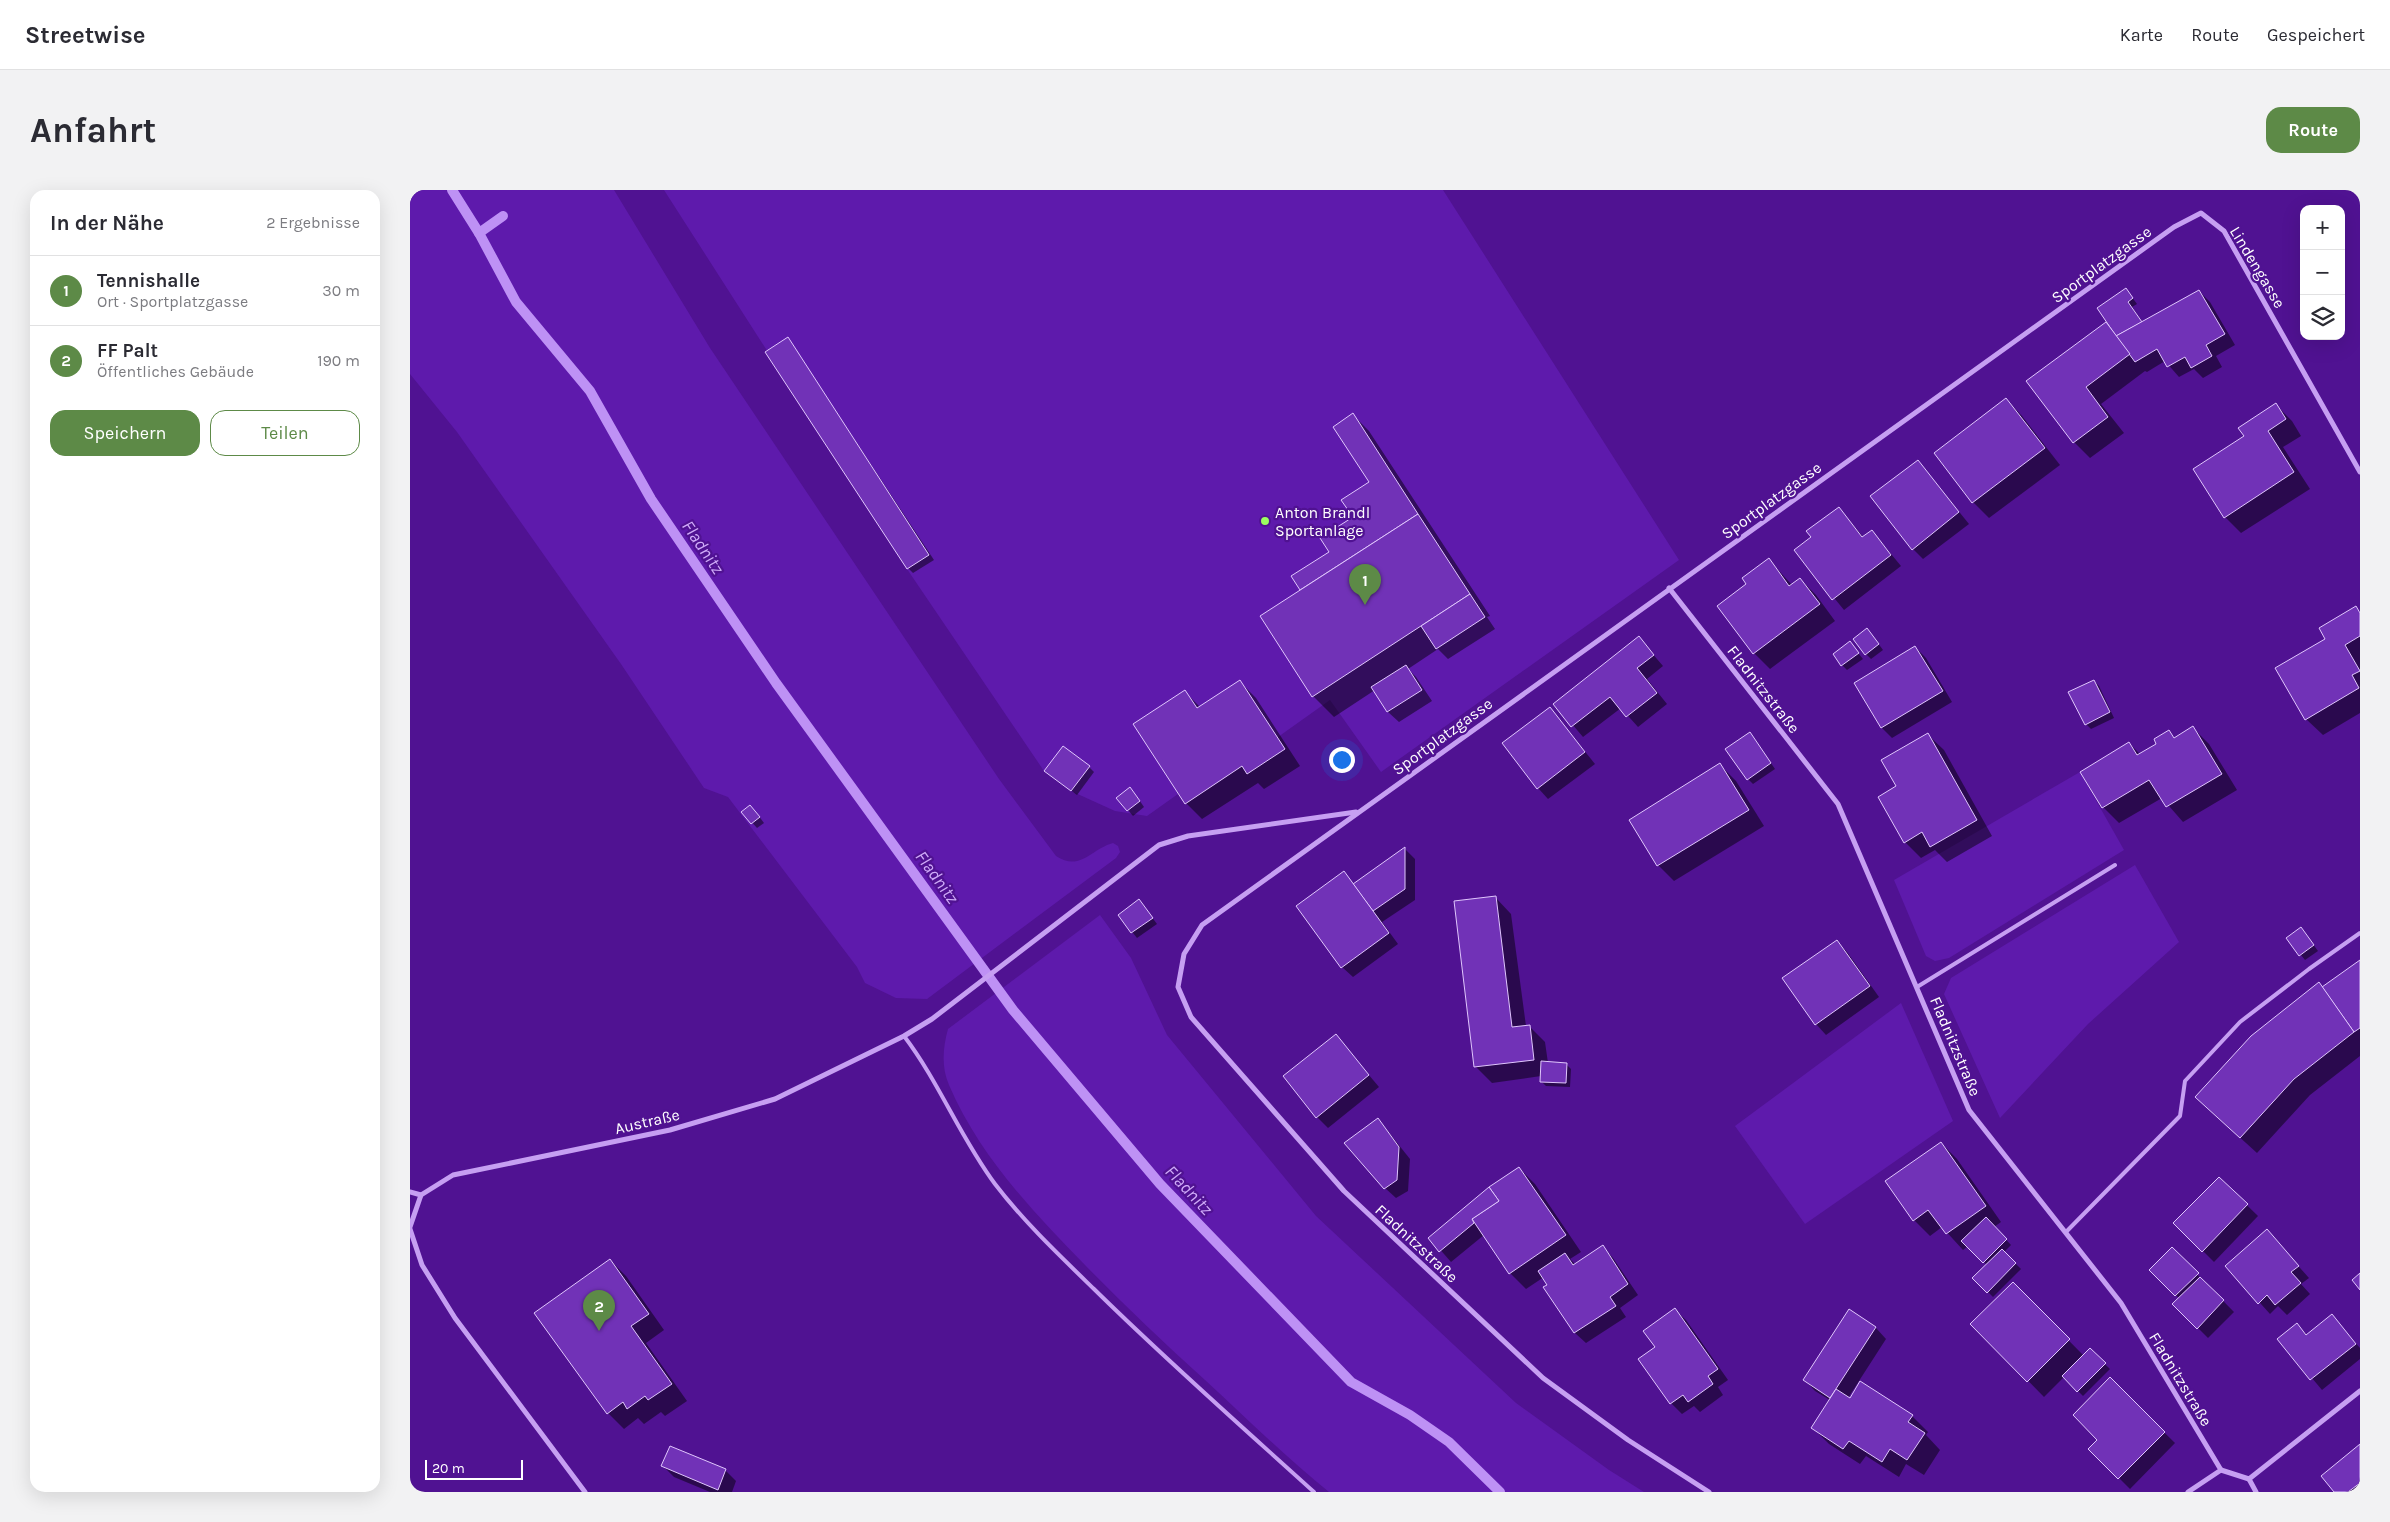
<!DOCTYPE html>
<html lang="de">
<meta charset="utf-8">
<style>
body{margin:0;font-family:Karla,sans-serif;background:#f2f2f3;color:#2b2b33}
.controls{position:absolute;right:15px;top:15px;display:grid;overflow:hidden;border-radius:10px;box-shadow:0 5px 20px #0002}
.controls button{width:45px;height:45px;display:grid;place-items:center;padding:0;border:0;border-bottom:1px solid #e1e1e2;background:#fff;color:#2b2b33;font:25px sans-serif}
.scale{position:absolute;left:15px;bottom:12px;width:98px;box-sizing:border-box;padding-left:5px;border:2px solid #fff;border-top:0;font-size:14px;line-height:18px;white-space:nowrap;color:#fff;-webkit-text-stroke:4px #501292;paint-order:stroke}
.you{position:absolute;left:931px;top:569px;width:18px;height:18px;margin:-12px;border:4px solid #fff;border-radius:50%;background:#1a73e8;box-shadow:0 0 0 8px #1a73e833}
.badge{display:grid;place-items:center;width:32px;height:32px;border-radius:50%;background:#5d8a47;color:#fff;font-size:16px;font-weight:700}
.pin{position:absolute;translate:-50% -41px;filter:drop-shadow(0 1px 2px #0008)}
.pin::after{content:'';position:absolute;top:26px;width:18px;height:15px;background:inherit;clip-path:polygon(0 0,100% 0,50% 100%)}
.list{margin:0;padding:0;list-style:none}
h2{display:flex;justify-content:space-between;align-items:center;height:65px;margin:0;padding:0 20px;font-size:21px}
h2 small{font-size:16px;font-weight:400;color:#7c7c81}
.list li{display:grid;grid-template-columns:32px 1fr auto;gap:15px;align-items:center;box-sizing:border-box;height:70px;padding:0 20px;border-top:1px solid #e1e1e2}
.list b{display:block;font-size:19px;white-space:nowrap}
.list p{margin:0;font-size:16px;white-space:nowrap;color:#7c7c81}
.list em{font-size:16px;font-style:normal;color:#7c7c81}
.actions{display:flex;gap:10px;padding:15px 20px}
.actions a{flex:1;padding:11px 0;border:1px solid #5d8a47;border-radius:15px;text-align:center;font-size:18px;color:#5d8a47}
.actions .main{background:#5d8a47;color:#fff}
.icon{flex:none;width:28px;height:28px;fill:none;stroke:currentColor;stroke-width:2;stroke-linecap:round;stroke-linejoin:round}
.map{position:relative;flex:none;width:1950px;height:1302px;overflow:hidden;border-radius:15px}
header{display:flex;align-items:center;gap:30px;box-sizing:border-box;height:70px;padding:0 25px;background:#fff;border-bottom:1px solid #e1e1e2}
header strong{font-size:24px}
nav{display:flex;gap:28px;margin-inline-start:auto;font-size:18px}
.intro{display:flex;align-items:center;justify-content:space-between;box-sizing:border-box;height:120px;padding:0 30px}
h1{margin:0;font-size:35px}
.button{padding:12px 22px;border-radius:15px;background:#5d8a47;color:#fff;font-size:18px;font-weight:700}
main{display:flex;gap:30px;padding:0 30px}
aside{flex:1;background:#fff;border-radius:15px;box-shadow:0 5px 20px #0002}
.map>svg:first-child{display:block}
.green{fill:#5e1aac}
.shadow{fill:#0007}
.lines{fill:none;stroke-linecap:round;stroke-linejoin:round}
.stream{stroke:#be91f5;stroke-width:10}
.building{fill:#7132b7;stroke:#e0c6fd}
.lane{stroke:#c69ff2;stroke-width:4}
.street{stroke:#c69ff2;stroke-width:5}
.poi-dot{fill:#9bff60;stroke:#501292;stroke-width:2}
.labels{text-anchor:middle;stroke-width:4.5;stroke-linejoin:round;paint-order:stroke}
.street-label{font-size:16px;fill:#fff;stroke:#501292}
.poi-label{font-size:16px;fill:#fff;stroke:#501292;text-anchor:start}
.water-label{font-size:18px;font-style:italic;fill:#cfabf9;stroke:#501292}
</style>
<header>
<strong>Streetwise</strong>
<nav><a>Karte</a><a>Route</a><a>Gespeichert</a></nav>
</header>
<div class="intro"><h1>Anfahrt</h1><a class="button">Route</a></div>
<main>
<aside>
<h2>In der Nähe<small>2 Ergebnisse</small></h2>
<ul class="list">
<li><span class="badge">1</span><div><b>Tennishalle</b><p>Ort · Sportplatzgasse</p></div><em>30 m</em></li>
<li><span class="badge">2</span><div><b>FF Palt</b><p>Öffentliches Gebäude</p></div><em>190 m</em></li>
</ul>
<div class="actions"><a class="main">Speichern</a><a>Teilen</a></div>
</aside>
<div class="map">
<svg width="1950" height="1302" viewBox="0 0 1950 1302">
<rect width="100%" height="100%" fill="#501292"/>
<g class="green">
<path d="M0 0H204L300 158 589 589 646 666C670 682 681 659 703 653L708 656 710 662 706 668 517 809 486 808 455 793 447 777 318 607 294 598 211 474 47 242 0 184Z"/>
<polygon points="254,0 1033,0 1269,370 971,582 920,510 868,547 875,559 837,584 832,576 775,614 768,604 737,626 705,621 661,601 634,581 497,379"/>
<polygon points="1670,582 1714,660 1539,768 1525,771 1516,766 1484,690"/>
<polygon points="1725,675 1769,752 1678,834 1590,928 1534,804 1541,788"/>
<path d="M690 725 721 768 757 845 906 1026 1106 1213 1199 1280 1234 1302H919C876 1267 836 1228 795 1190 754 1153 714 1115 675 1075 622 1021 569 965 539 895 531 877 533 857 538 839Z"/>
<polygon points="1491,813 1543,931 1395,1034 1325,936"/>
</g>
<g class="shadow">
<polygon points="1716,99 1727,114 1722,117 1733,133 1789,101 1800,112 1825,155 1806,166 1812,177 1793,188 1784,179 1769,187 1755,171 1737,182 1735,181 1691,214 1714,243 1680,268 1664,252 1618,191 1702,137"/>
<polygon points="378,149 524,370 503,383 498,378"/>
<polygon points="1596,209 1612,226 1650,275 1579,328 1563,312 1526,263"/>
<polygon points="1866,215 1882,231 1891,246 1873,257 1900,299 1831,343 1815,327 1836,246"/>
<polygon points="943,225 959,241 1080,426 1077,427 1085,439 1038,469 1028,459 998,479 1006,487 1022,511 989,532 978,522 965,500 924,527 903,506 892,400 883,387 921,363 944,327 960,292"/>
<polygon points="1508,271 1559,334 1513,369 1503,359"/>
<polygon points="1429,318 1454,348 1462,341 1491,376 1434,420 1385,360 1402,347"/>
<polygon points="1359,370 1382,395 1390,389 1406,405 1425,431 1360,479 1344,463 1338,394"/>
<polygon points="1946,418 1950,422 1950,523 1913,545 1896,529 1867,478 1917,449"/>
<polygon points="1462,445 1473,460 1461,469 1456,464"/>
<polygon points="1229,448 1253,476 1237,489 1257,514 1228,537 1211,518 1173,547 1145,514"/>
<polygon points="1440,453 1453,469 1437,480 1432,475"/>
<polygon points="1505,457 1516,468 1542,512 1482,548 1471,537"/>
<polygon points="1684,491 1689,496 1704,528 1681,539 1676,534"/>
<polygon points="830,492 846,508 890,576 854,599 848,593 792,629 776,613 775,502 791,518"/>
<polygon points="1140,518 1185,574 1138,609 1128,598"/>
<polygon points="1783,538 1799,554 1827,600 1773,632 1752,608 1709,633 1693,617 1719,553 1731,565 1748,554 1759,542 1766,549"/>
<polygon points="1340,543 1365,579 1343,594 1338,589"/>
<polygon points="1517,544 1534,560 1582,646 1537,672 1525,660 1511,668 1495,652"/>
<polygon points="1310,575 1326,591 1354,636 1264,691 1248,675 1221,630"/>
<polygon points="679,577 684,582 667,605 641,585"/>
<polygon points="725,604 734,617 723,626 718,620"/>
<polygon points="345,621 354,633 347,638 333,622"/>
<polygon points="995,659 1005,669 1005,710 972,732 988,754 943,787 932,777 933,683 945,695"/>
<polygon points="1085,707 1101,724 1116,836 1119,836 1135,852 1138,873 1156,874 1161,879 1160,897 1136,896 1131,891 1131,886 1082,893 1066,877"/>
<polygon points="729,710 747,734 727,748 709,725"/>
<polygon points="1891,738 1908,761 1895,770 1877,748"/>
<polygon points="1427,751 1437,762 1469,807 1416,845 1406,834"/>
<polygon points="1950,772 1950,866 1900,905 1847,963 1803,923 1913,797"/>
<polygon points="926,846 969,897 918,938 907,927"/>
<polygon points="968,929 1000,969 998,1001 986,1008 975,998"/>
<polygon points="1531,953 1547,969 1591,1032 1584,1037 1601,1055 1594,1062 1611,1079 1583,1107 1564,1088 1577,1075 1558,1056 1553,1060 1532,1037 1520,1046 1504,1030 1477,991"/>
<polygon points="1109,978 1125,994 1171,1062 1160,1069 1166,1075 1193,1057 1203,1068 1228,1105 1210,1118 1216,1127 1176,1153 1165,1143 1135,1098 1139,1095 1134,1087 1116,1099 1100,1083 1074,1045 1041,1072 1020,1048"/>
<polygon points="1809,988 1848,1026 1804,1072 1765,1033"/>
<polygon points="1867,1052 1899,1088 1891,1094 1900,1104 1877,1125 1868,1116 1860,1124 1817,1076"/>
<polygon points="1762,1059 1824,1122 1798,1148 1764,1114 1770,1109 1740,1080"/>
<polygon points="200,1070 216,1086 254,1140 236,1153 277,1211 255,1226 251,1222 234,1234 228,1228 214,1239 198,1223"/>
<polygon points="1603,1094 1674,1166 1680,1160 1700,1179 1673,1206 1654,1187 1634,1207 1562,1134"/>
<polygon points="1265,1120 1276,1130 1318,1190 1308,1197 1313,1205 1290,1222 1284,1216 1272,1224 1261,1213 1247,1157"/>
<polygon points="1439,1121 1466,1138 1476,1149 1438,1208 1502,1226 1518,1242 1516,1245 1530,1260 1514,1285 1496,1274 1489,1287 1456,1266 1450,1274 1419,1254 1403,1238 1420,1210 1405,1201 1395,1190"/>
<polygon points="1922,1126 1950,1158 1950,1169 1912,1200 1869,1149 1887,1135 1897,1145"/>
<polygon points="1700,1189 1765,1253 1720,1299 1680,1259 1689,1250"/>
<polygon points="1950,1256 1950,1302 1926,1302"/>
<polygon points="253,1276 315,1280 326,1291 322,1302 300,1302 264,1287"/>
</g>
<g class="lines">
<g class="stream">
<polyline points="42,0 69,43 106,112 180,201 241,309 366,493 603,820 750,994 941,1192 1000,1225 1039,1252 1090,1302"/>
<polyline points="69,43 93,26"/>
</g>
</g>
<g class="building">
<polygon points="1716,98 1723,108 1718,112 1732,132 1706,146 1687,118"/>
<polygon points="1789,100 1815,144 1796,155 1802,166 1781,178 1775,167 1757,177 1747,159 1725,172 1706,146"/>
<polygon points="1696,132 1720,164 1676,197 1698,227 1663,253 1616,191"/>
<polygon points="378,147 519,365 497,379 355,162"/>
<polygon points="1596,208 1635,258 1562,313 1524,263"/>
<polygon points="1866,213 1876,229 1858,241 1884,282 1814,328 1783,279 1834,246 1828,238"/>
<polygon points="943,223 1008,324 890,400 881,386 919,362 910,348 943,327 931,310 959,292 923,237"/>
<polygon points="1508,270 1549,322 1502,360 1460,306"/>
<polygon points="1429,317 1452,347 1462,340 1481,365 1422,410 1384,360 1401,347 1396,341"/>
<polygon points="1008,324 1060,404 902,507 850,426"/>
<polygon points="1359,368 1379,396 1390,388 1410,414 1343,464 1307,416 1336,394 1332,388"/>
<polygon points="1060,404 1075,427 1026,459 1011,436"/>
<polygon points="1946,416 1950,423 1950,446 1935,455 1950,481 1942,485 1949,498 1895,530 1865,478 1915,449 1909,438"/>
<polygon points="1457,438 1469,454 1455,465 1443,449"/>
<polygon points="1229,446 1244,465 1227,478 1247,503 1216,527 1200,507 1161,537 1143,514"/>
<polygon points="1440,451 1449,463 1431,476 1423,464"/>
<polygon points="1505,456 1533,501 1471,538 1444,493"/>
<polygon points="996,475 1012,500 977,522 961,497"/>
<polygon points="830,490 875,559 837,584 832,576 775,614 723,534 775,500 787,518"/>
<polygon points="1684,490 1700,522 1675,535 1658,502"/>
<polygon points="1140,517 1175,562 1127,599 1092,553"/>
<polygon points="1783,536 1812,584 1756,617 1739,590 1692,618 1670,582 1719,552 1727,565 1746,554 1744,549 1759,540 1764,548"/>
<polygon points="1340,542 1361,573 1337,590 1315,559"/>
<polygon points="1518,543 1567,630 1520,657 1512,642 1494,653 1468,607 1486,596 1471,570"/>
<polygon points="653,556 680,576 661,601 634,581"/>
<polygon points="1310,573 1339,620 1247,676 1219,630"/>
<polygon points="720,597 730,611 717,621 706,608"/>
<polygon points="340,615 350,627 341,634 331,622"/>
<polygon points="995,657 995,699 963,721 943,694"/>
<polygon points="934,681 979,743 931,778 886,716"/>
<polygon points="1086,706 1102,837 1120,835 1124,870 1064,877 1044,711"/>
<polygon points="729,709 743,728 721,743 708,725"/>
<polygon points="1891,737 1904,755 1889,766 1876,748"/>
<polygon points="1427,750 1460,796 1405,835 1372,788"/>
<polygon points="1950,770 1950,838 1944,842 1912,797"/>
<polygon points="1909,792 1944,842 1884,889 1830,948 1785,907 1841,846"/>
<polygon points="926,844 959,885 906,928 873,886"/>
<polygon points="1131,871 1157,873 1156,893 1130,892"/>
<polygon points="968,928 989,957 987,990 974,999 934,953"/>
<polygon points="1531,952 1576,1016 1536,1044 1518,1020 1503,1031 1475,991"/>
<polygon points="1109,977 1156,1045 1099,1084 1062,1029 1089,1011 1079,997"/>
<polygon points="1809,987 1838,1014 1792,1062 1763,1033"/>
<polygon points="1079,997 1089,1011 1062,1029 1064,1033 1029,1062 1018,1048"/>
<polygon points="1576,1027 1597,1049 1573,1073 1551,1051"/>
<polygon points="1857,1039 1889,1076 1881,1082 1891,1093 1865,1115 1857,1105 1848,1114 1815,1076"/>
<polygon points="1193,1055 1218,1094 1200,1107 1206,1116 1164,1143 1133,1097 1137,1095 1128,1081 1155,1063 1163,1075"/>
<polygon points="1762,1057 1789,1083 1765,1106 1739,1080"/>
<polygon points="1592,1059 1606,1073 1577,1103 1562,1088"/>
<polygon points="200,1069 239,1124 221,1136 262,1194 238,1210 235,1206 217,1219 213,1212 197,1224 124,1123"/>
<polygon points="1950,1083 1950,1100 1942,1090"/>
<polygon points="1790,1087 1814,1110 1787,1139 1762,1114"/>
<polygon points="1603,1092 1660,1149 1617,1192 1560,1134"/>
<polygon points="1265,1118 1308,1179 1298,1186 1303,1194 1278,1212 1273,1205 1260,1214 1228,1169 1245,1157 1233,1141"/>
<polygon points="1439,1119 1466,1137 1420,1208 1393,1190"/>
<polygon points="1922,1124 1946,1154 1900,1190 1867,1149 1887,1133 1896,1145"/>
<polygon points="1680,1158 1696,1173 1667,1202 1652,1186"/>
<polygon points="1700,1187 1755,1242 1708,1289 1678,1259 1687,1250 1663,1225"/>
<polygon points="1450,1191 1503,1225 1498,1232 1515,1243 1497,1270 1480,1259 1472,1272 1439,1251 1433,1259 1401,1238 1426,1199 1440,1208"/>
<polygon points="1950,1254 1950,1293 1938,1302 1924,1302 1911,1286"/>
<polygon points="260,1256 316,1279 308,1300 251,1276"/>
</g>
<g class="lines">
<g class="lane">
<polyline points="1507,797 1705,675"/>
<path d="M494 846C529 892 550 947 585 994 614 1032 650 1066 684 1099 755 1169 830 1235 904 1302"/>
<polyline points="1656,1042 1770,926 1775,891 1830,832 1899,779 1950,743"/>
</g>
<g class="street">
<polyline points="1259,398 1428,614 1559,920 1711,1113 1811,1280 1778,1302"/>
<polyline points="0,1002 11,1005"/>
<polyline points="0,1037 11,1005 43,985 260,940 365,909 494,846 522,829 749,655 778,646 946,622"/>
<polyline points="0,1039 12,1075 45,1128 175,1302"/>
<polyline points="1811,1280 1839,1289 1950,1201"/>
<polyline points="1839,1289 1846,1302"/>
<polyline points="1299,1302 1218,1250 1133,1188 934,1001 781,827 768,797 774,764 792,735 1764,37 1791,23 1814,41 1950,282"/>
</g>
</g>
<circle class="poi-dot" cx="855" cy="331" r="5"/>
<g class="labels">
<g class="street-label">
<text transform="translate(1691 74) rotate(-36)" y="6">Sportplatzgasse</text>
<text transform="translate(1848 77) rotate(59)" y="6">Lindengasse</text>
<text transform="translate(1361 310) rotate(-36)" y="6">Sportplatzgasse</text>
<text transform="translate(1354 499) rotate(52)" y="6">Fladnitzstraße</text>
<text transform="translate(1032 546) rotate(-36)" y="6">Sportplatzgasse</text>
<text transform="translate(1546 856) rotate(67)" y="6">Fladnitzstraße</text>
<text transform="translate(237 931) rotate(-13)" y="6">Austraße</text>
<text transform="translate(1007 1053) rotate(43)" y="6">Fladnitzstraße</text>
<text transform="translate(1771 1189) rotate(59)" y="6">Fladnitzstraße</text>
</g>
<g class="poi-label">
<text x="865" y="328">Anton Brandl<tspan x="865" dy="18">Sportanlage</tspan></text>
</g>
<g class="water-label">
<text transform="translate(293 357) rotate(56)" y="6">Fladnitz</text>
<text transform="translate(527 687) rotate(54)" y="6">Fladnitz</text>
<text transform="translate(779 1000) rotate(47)" y="6">Fladnitz</text>
</g>
</g>
</svg>
<div class="controls">
<button>+</button>
<button>−</button>
<button><svg class="icon" aria-label="layers" viewBox="0 0 24 24"><path d="M12 4l9 5-9 5-9-5zM3 14l9 5 9-5"/></svg></button>
</div>
<div class="scale">20 m</div>
<div class="you"></div>
<div class="pin badge" style="left:955px;top:415px">1</div>
<div class="pin badge" style="left:189px;top:1141px">2</div>
</div>
</main>
